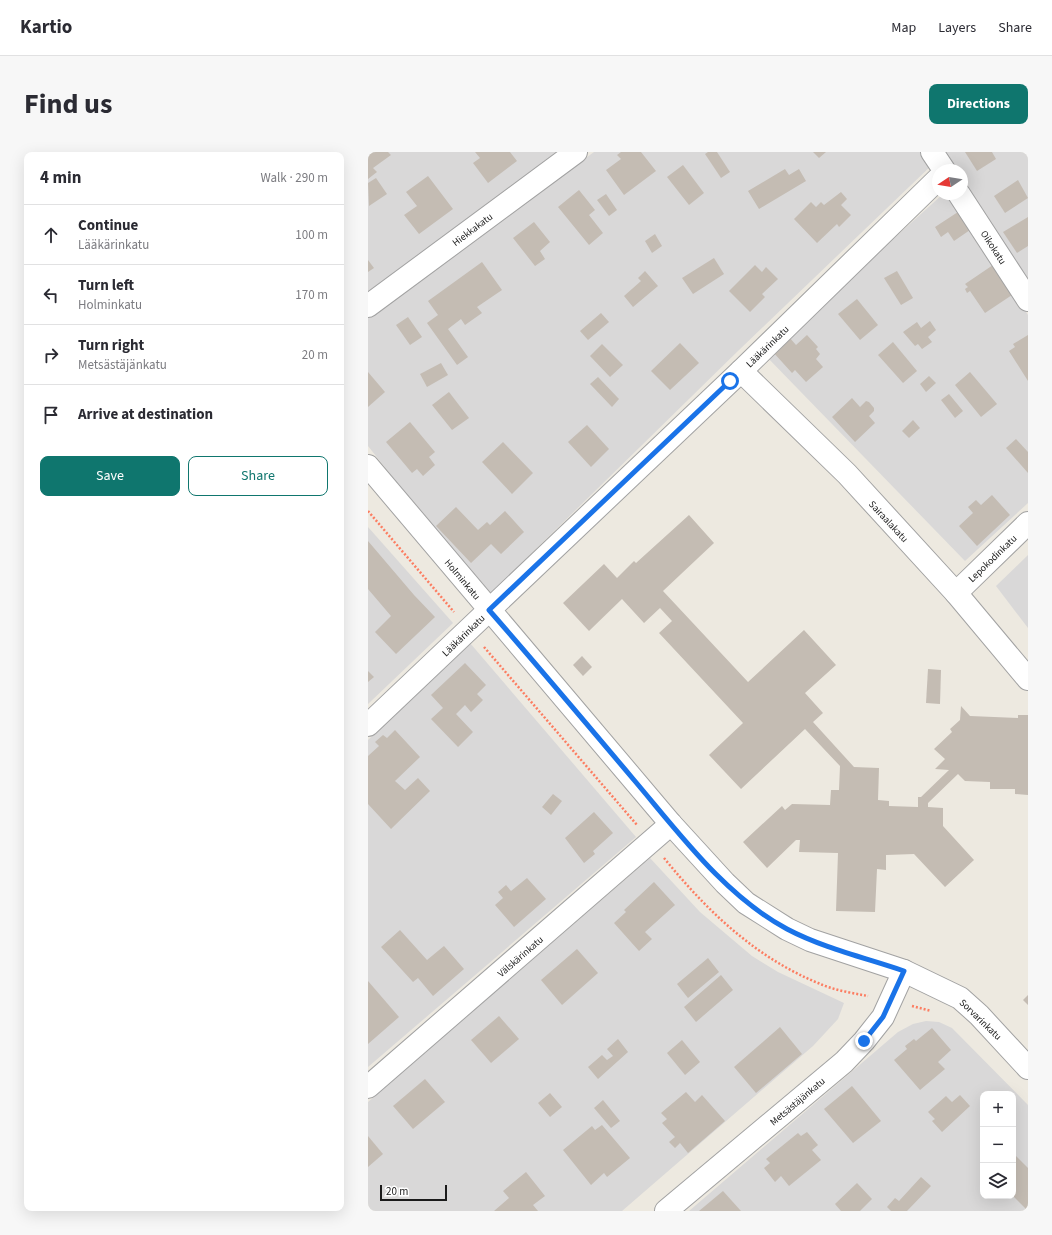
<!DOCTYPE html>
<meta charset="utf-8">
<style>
body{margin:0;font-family:"Source Sans 3",sans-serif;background:#f7f7f7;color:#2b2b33}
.controls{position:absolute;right:12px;bottom:12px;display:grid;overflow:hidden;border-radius:8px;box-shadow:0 4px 16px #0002}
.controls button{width:36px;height:36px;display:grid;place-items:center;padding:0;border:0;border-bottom:1px solid #e1e1e2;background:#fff;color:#2b2b33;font:20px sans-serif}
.compass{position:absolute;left:564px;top:12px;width:36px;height:36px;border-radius:50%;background:#fff;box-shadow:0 4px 16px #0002;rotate:258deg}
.scale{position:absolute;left:12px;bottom:10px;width:67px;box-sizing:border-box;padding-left:4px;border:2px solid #1b1b1b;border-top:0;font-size:11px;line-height:14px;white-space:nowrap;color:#1b1b1b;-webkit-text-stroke:3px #fff;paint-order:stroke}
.stop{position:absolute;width:12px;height:12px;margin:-9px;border:3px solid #1a73e8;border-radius:50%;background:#fff}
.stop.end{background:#1a73e8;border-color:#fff;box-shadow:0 1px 4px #0008}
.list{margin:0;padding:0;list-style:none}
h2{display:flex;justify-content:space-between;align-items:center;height:52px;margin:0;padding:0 16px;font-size:17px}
h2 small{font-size:13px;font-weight:400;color:#7c7c81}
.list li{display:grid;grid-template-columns:26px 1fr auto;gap:12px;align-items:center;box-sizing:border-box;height:60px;padding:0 16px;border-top:1px solid #e1e1e2}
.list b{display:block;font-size:15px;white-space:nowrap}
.list p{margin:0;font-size:13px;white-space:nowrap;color:#7c7c81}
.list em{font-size:13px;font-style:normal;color:#7c7c81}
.actions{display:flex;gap:8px;padding:12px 16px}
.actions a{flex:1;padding:9px 0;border:1px solid #0f766e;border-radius:8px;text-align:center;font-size:14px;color:#0f766e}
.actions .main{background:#0f766e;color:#fff}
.icon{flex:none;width:22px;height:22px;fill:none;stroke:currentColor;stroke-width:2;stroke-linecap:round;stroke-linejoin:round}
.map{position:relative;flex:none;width:660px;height:1059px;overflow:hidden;border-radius:8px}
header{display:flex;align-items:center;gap:24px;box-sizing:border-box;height:56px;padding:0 20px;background:#fff;border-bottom:1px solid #e1e1e2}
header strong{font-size:19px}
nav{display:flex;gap:22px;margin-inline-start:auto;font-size:14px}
.intro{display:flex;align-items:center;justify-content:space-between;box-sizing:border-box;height:96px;padding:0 24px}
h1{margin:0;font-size:28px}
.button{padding:10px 18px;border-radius:8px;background:#0f766e;color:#fff;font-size:14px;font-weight:700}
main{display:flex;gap:24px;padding:0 24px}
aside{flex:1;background:#fff;border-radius:8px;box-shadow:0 4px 16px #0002}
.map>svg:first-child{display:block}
.residential{fill:#d9d8d8;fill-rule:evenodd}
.building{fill:#c4bcb3}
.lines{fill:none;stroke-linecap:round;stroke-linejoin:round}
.minor-casing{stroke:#a2a2a2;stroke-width:24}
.path{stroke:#fc7d61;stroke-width:2.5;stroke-dasharray:2 2;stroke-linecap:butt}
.minor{stroke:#fff;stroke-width:22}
.route{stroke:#1a73e8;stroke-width:5}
.labels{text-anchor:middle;stroke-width:3;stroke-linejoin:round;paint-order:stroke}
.street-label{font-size:10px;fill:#1b1b1b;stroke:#fff}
</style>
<header>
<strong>Kartio</strong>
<nav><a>Map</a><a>Layers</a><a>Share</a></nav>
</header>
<div class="intro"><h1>Find us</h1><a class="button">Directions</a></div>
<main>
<aside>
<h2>4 min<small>Walk · 290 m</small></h2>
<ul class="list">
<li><svg class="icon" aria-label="ahead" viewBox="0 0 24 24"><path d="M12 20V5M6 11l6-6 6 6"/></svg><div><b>Continue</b><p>Lääkärinkatu</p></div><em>100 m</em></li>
<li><svg class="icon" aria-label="left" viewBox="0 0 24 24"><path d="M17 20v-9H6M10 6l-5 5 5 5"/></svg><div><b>Turn left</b><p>Holminkatu</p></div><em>170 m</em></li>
<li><svg class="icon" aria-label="right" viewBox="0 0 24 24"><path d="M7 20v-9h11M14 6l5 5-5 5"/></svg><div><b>Turn right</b><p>Metsästäjänkatu</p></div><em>20 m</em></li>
<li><svg class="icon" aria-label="arrive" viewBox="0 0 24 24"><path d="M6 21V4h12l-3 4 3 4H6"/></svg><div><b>Arrive at destination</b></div></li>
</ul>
<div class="actions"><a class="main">Save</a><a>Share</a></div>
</aside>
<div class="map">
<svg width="660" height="1059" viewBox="0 0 660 1059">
<rect width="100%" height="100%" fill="#ede9e0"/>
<g class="residential">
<polygon points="0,0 191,0 0,141"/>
<polygon points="226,0 559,0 566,11 371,198 123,441 65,376 0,294 0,164"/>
<polygon points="575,0 660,0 660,131 594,30 594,18 586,18"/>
<polygon points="575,42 583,42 660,163 660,351 597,409 397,203"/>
<polygon points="0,375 85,471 0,552"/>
<polygon points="660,403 660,476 628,434"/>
<polygon points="102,491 268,685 0,915 0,588"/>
<polygon points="282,706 332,760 384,804 410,820 476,851 470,867 445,894 254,1059 0,1059 0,950"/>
<path d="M558 869 571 870 584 876 660 953V1059H321L530 880 545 872ZM615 942H645V1044H615Z"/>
</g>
<g class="building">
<polygon points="3,0 20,0 23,3 5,16 9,20 0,27 0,2"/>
<polygon points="107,0 142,0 149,9 120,31 105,11 112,6"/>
<polygon points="253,0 273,0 288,19 256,43 238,18 253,7 249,3"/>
<polygon points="340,0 349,0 362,20 353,26 337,2"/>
<polygon points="445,0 458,0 451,6"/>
<polygon points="597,0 624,0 628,7 609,19"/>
<polygon points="315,13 336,41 321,53 299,25"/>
<polygon points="417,17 421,23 431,17 438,29 391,57 380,39"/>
<polygon points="60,24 85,57 51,82 36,63 49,54 38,40"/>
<polygon points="8,26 19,42 1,54 0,31"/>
<polygon points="650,28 660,46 637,61 626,44"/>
<polygon points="211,38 227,58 221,63 235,81 221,93 190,55"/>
<polygon points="473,40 479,47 473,53 483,63 471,75 469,72 449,91 426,67 443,50 448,55 453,50 456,53"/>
<polygon points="238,42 249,58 241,64 229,48"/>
<polygon points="590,60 602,78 586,89 580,80 573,85 567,75"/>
<polygon points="660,65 660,94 649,101 635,80"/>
<polygon points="166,70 182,90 172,99 177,107 167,114 145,86"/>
<polygon points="287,82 294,94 284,101 277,89"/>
<polygon points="346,106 356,122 325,142 314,126"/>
<polygon points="0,108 6,116 0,120"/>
<polygon points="114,110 134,138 109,155 114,161 97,173 93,167 80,177 100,205 89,213 59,171 70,163 60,149"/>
<polygon points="387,113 394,120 398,115 410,127 394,142 397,145 382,160 361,139"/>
<polygon points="625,113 644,143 617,161 602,139 599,141 597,137 600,135 597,132"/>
<polygon points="277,119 290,134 265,155 256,144 273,129 270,126"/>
<polygon points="529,119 545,146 533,153 516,126"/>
<polygon points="489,147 510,173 492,188 470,162"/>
<polygon points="233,161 241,170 220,188 212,179"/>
<polygon points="40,165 54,185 42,193 28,173"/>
<polygon points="562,169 568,178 560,185 564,190 554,197 550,192 547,194 535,180 549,170 553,176"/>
<polygon points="439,183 450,195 448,197 452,202 448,207 455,215 438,230 427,218 424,221 405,200 421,185 428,193"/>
<polygon points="660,183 660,229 641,199 647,195 645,192"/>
<polygon points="525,190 549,219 535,231 510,203"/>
<polygon points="312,191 331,211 302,238 283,219"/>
<polygon points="234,192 255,213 242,225 222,204"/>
<polygon points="73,211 80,223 59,235 52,222"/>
<polygon points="0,220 17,240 0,255"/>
<polygon points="602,220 629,252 613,265 587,233"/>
<polygon points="561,224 568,231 558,240 552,232"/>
<polygon points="230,225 251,247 244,255 222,232"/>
<polygon points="81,240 101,266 84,278 64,253"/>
<polygon points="581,242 595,259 587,266 573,248"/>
<polygon points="484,246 492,255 498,249 501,250 506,256 506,259 501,264 507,271 487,290 464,265"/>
<polygon points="545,268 552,276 541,286 534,279"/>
<polygon points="42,270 67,300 61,305 67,313 55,324 49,317 44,321 18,290"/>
<polygon points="219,273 241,297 223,315 200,290"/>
<polygon points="648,287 660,300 660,321 638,296"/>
<polygon points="135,290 165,321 144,342 114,310"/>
<polygon points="624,343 642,363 609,394 591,374 605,361 600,355 608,348 613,353"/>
<polygon points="88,355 110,378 119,370 122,373 137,359 156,380 133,402 123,392 103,411 68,374"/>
<polygon points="321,363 346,391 295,439 380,530 436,478 468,513 437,541 455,561 445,570 486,615 511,616 510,648 521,649 521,654 550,655 550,645 553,645 581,618 567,617 577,607 566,597 584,580 582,577 592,568 593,554 602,564 650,566 650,563 660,563 660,643 647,642 647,637 622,637 622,630 597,629 590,622 560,651 560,655 575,656 575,674 606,708 577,735 546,702 518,703 518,718 509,717 507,760 468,759 470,701 431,700 432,688 428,688 399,716 375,690 414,654 417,658 424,652 462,653 463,638 471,638 472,614 437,577 373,637 341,603 375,571 291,481 304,469 292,456 276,471 254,447 221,479 195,451 236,412 249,426 266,409 268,411"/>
<polygon points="0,389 46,443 67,465 28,502 7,480 23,464 0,437"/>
<polygon points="214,504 224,515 215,524 205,513"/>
<polygon points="97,511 118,533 109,542 115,548 103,560 97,553 88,562 105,580 90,595 63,567 75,556 63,543"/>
<polygon points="560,517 573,518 572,552 558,551"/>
<polygon points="0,519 6,525 0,530"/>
<polygon points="27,578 52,605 27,629 37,638 50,626 62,639 23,677 0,652 0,604 11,594 7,590 15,583 19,586"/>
<polygon points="185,642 194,649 183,663 174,655"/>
<polygon points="226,660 245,681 225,699 227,702 216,711 197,686"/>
<polygon points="159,726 178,747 146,775 127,753 135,746 130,740 138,733 143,739"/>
<polygon points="286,730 307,753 277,780 284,787 271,799 246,771 258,760 256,758"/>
<polygon points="32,778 59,808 76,794 96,817 65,844 50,826 45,830 13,795"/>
<polygon points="209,797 230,821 194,853 173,828"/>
<polygon points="340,806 351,820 320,846 309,832"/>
<polygon points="353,823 365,838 328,870 316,855"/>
<polygon points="0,829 31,865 0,892"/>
<polygon points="660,843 660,853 655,848"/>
<polygon points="131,864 151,887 123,911 103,888"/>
<polygon points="412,875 434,902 388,941 366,915"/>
<polygon points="564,876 583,898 570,910 577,917 552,938 526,908 539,897 537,894 546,887 548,889"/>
<polygon points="250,887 260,900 230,927 220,915 234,903 239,908 245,904 239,897"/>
<polygon points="314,888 332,910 317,923 299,901"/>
<polygon points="57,927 77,950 45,977 25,954"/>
<polygon points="484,934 513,969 485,991 456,957"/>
<polygon points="318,940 327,950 334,943 357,969 320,1001 312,991 307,996 301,990 307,985 294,971 299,967 293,961"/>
<polygon points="182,941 194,955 182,965 170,951"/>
<polygon points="592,943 602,954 574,980 564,969 567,967 560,960 578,944 584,950"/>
<polygon points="235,948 252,969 243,976 226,956"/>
<polygon points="234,973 262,1006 239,1025 236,1021 223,1033 195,998 224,974 227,978"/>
<polygon points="439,980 450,993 444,998 453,1008 421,1034 413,1024 407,1030 396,1016 402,1011 398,1007 430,981 433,984"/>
<polygon points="0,984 15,1002 0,1015"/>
<polygon points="645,1001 660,1016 660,1059 645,1044"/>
<polygon points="158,1020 177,1044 165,1053 170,1059 126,1059 141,1046 135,1039"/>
<polygon points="553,1025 563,1034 539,1059 523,1059 519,1055 527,1046 531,1049"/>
<polygon points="489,1031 504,1047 492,1059 473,1059 467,1052"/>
<polygon points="355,1039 373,1059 331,1059"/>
</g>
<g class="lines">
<g class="minor-casing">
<g id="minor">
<polyline points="564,0 576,18"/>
<polyline points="591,42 660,148"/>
<polyline points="0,154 208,0"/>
<polyline points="373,219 479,322 588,441 660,527"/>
<polyline points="0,314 303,672 357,731 378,751 419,777 442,788 536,819 592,846 611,863 660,916"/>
<polyline points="588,441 660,371"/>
<polyline points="0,573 373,219 570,27"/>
<polyline points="0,935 303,672"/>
<polyline points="298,1059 476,910 496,889 515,865 536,819"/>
</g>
</g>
<g class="path">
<polyline points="0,359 86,460"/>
<polyline points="116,495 269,673"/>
<path d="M296 706C339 759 387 805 450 831 465 838 484 841 500 844"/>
<polyline points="544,854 563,859"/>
</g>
<use href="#minor" class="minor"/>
</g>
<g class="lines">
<path class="route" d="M362 229 121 458C170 514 218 571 266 628 311 681 357 744 419 777 455 796 498 806 536 819L515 865 496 889"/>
</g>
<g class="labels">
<g class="street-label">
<text transform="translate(104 77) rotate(-37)" y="4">Hiekkakatu</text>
<text transform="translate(626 95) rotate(57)" y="4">Oikokatu</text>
<text transform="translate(399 194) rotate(-44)" y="4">Lääkärinkatu</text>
<text transform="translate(521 369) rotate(47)" y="4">Sairaalakatu</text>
<text transform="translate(624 406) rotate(-44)" y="4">Lepokodinkatu</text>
<text transform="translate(95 427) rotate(50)" y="4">Holminkatu</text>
<text transform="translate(95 483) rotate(-44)" y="4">Lääkärinkatu</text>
<text transform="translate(152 804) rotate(-41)" y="4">Välskärinkatu</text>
<text transform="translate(613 867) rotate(44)" y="4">Sorvarinkatu</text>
<text transform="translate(429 949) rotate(-40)" y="4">Metsästäjänkatu</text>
</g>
</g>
</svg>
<div class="controls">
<button>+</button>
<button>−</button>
<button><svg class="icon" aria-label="layers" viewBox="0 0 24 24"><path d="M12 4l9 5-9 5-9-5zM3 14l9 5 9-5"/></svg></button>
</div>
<svg class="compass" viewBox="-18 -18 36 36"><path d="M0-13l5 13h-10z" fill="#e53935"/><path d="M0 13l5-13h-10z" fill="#7c7c81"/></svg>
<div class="scale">20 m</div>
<div class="stop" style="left:362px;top:229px"></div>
<div class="stop end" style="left:496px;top:889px"></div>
</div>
</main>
